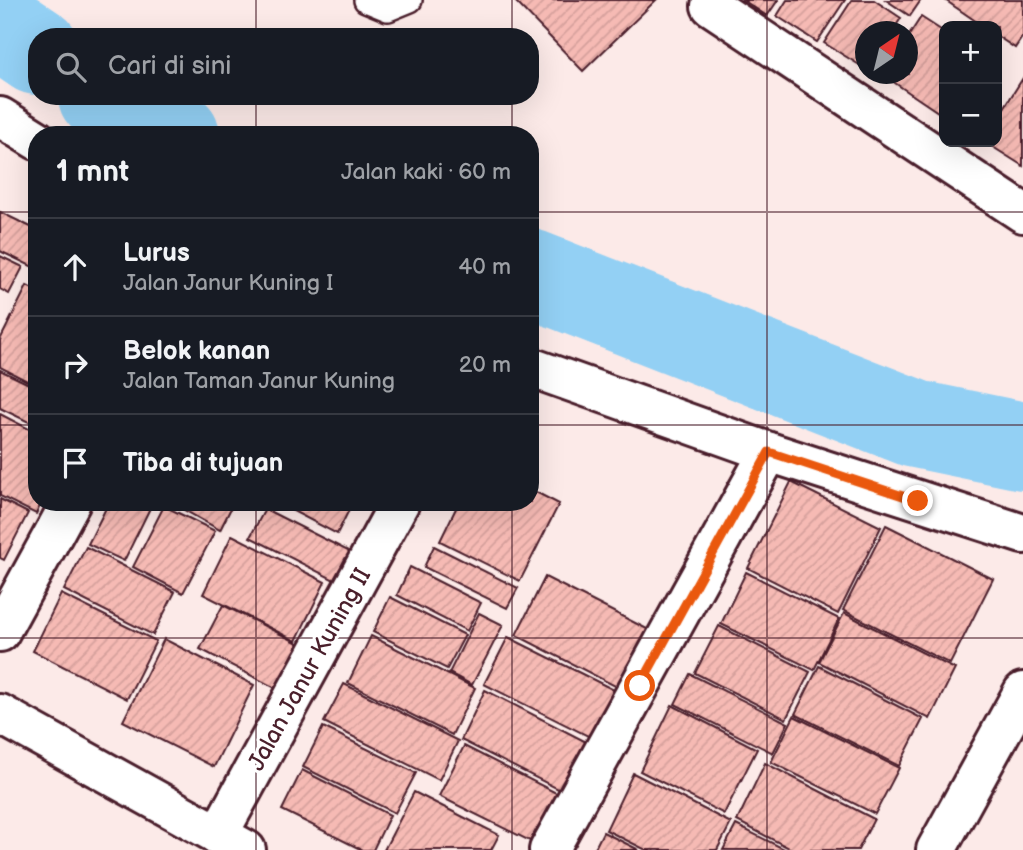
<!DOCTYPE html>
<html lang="id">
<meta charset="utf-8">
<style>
body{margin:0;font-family:"Balsamiq Sans",sans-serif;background:#20242c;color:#f1f3f6}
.controls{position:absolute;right:21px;top:21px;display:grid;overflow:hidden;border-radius:14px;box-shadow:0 7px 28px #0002}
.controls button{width:63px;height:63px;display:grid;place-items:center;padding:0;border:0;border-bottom:2px solid #363941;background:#171b24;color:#f1f3f6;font:35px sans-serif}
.compass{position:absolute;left:855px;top:21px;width:63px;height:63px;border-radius:50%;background:#171b24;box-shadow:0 7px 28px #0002;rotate:35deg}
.stop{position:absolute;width:21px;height:21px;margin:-16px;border:5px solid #ea580c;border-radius:50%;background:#fff}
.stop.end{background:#ea580c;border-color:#fff;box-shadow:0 2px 7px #0008}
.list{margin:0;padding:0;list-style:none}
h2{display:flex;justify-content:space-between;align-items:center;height:91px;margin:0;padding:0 28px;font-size:30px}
h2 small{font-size:23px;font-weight:400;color:#9ea1a6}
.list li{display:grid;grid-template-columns:46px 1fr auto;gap:21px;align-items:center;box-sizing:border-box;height:98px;padding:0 28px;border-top:2px solid #363941}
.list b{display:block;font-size:26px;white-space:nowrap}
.list p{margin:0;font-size:23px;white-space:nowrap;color:#9ea1a6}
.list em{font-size:23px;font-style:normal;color:#9ea1a6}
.icon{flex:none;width:38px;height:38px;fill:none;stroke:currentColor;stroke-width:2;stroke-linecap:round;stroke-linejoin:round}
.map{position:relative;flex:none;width:1023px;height:850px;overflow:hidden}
.search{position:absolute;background:#171b24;box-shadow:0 7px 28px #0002;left:28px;top:28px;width:511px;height:77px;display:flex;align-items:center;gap:18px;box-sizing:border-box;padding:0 24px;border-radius:28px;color:#9ea1a6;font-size:26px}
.panel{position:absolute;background:#171b24;box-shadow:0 7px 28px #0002;left:28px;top:126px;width:511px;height:385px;border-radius:28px}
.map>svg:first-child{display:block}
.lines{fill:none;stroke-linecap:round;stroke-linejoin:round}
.river{stroke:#93d0f4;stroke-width:88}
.building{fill:url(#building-hatch);stroke:#4a1f2b;stroke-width:2}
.service-casing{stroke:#4a1f2b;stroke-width:28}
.minor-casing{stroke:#4a1f2b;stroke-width:44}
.service{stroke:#fff;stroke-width:23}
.minor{stroke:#fff;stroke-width:38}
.route{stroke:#ea580c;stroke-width:9}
.grid{fill:none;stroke:#4a1f2b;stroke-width:2;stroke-opacity:0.55}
.labels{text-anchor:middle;stroke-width:6;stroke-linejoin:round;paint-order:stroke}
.street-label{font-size:24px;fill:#4a1f2b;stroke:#fff}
</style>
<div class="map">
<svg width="1023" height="850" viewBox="0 0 1023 850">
<defs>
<pattern id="building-hatch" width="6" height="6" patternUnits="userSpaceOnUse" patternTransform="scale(1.75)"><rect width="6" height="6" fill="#f6bab4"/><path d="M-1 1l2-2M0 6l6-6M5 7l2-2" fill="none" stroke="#d49f9b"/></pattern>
</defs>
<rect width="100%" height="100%" fill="#fceae8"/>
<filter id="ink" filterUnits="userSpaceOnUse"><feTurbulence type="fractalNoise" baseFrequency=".0143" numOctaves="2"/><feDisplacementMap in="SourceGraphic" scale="14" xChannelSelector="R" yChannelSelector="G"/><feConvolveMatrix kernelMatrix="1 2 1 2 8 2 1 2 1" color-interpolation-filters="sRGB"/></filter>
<g filter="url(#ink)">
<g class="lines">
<g class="river">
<polyline points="0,26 37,51"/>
<polyline points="102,96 136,119 176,135"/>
<polyline points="530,273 916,424 1023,446"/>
</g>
</g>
<g class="building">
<polygon points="514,0 656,0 583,71"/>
<polygon points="743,0 778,0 767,16"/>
<polygon points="787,0 845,0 817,42 777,16"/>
<polygon points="852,0 874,0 901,18 892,32 866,32 866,69 824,43"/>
<polygon points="886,0 921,0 910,16"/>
<polygon points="945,0 1023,0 1023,36 1015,48 997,36 997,26 983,26"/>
<polygon points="921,17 944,32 944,116 883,75 908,74 908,37"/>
<polygon points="1023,78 1023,166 985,142 997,142 997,119"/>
<polygon points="0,212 37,230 37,259 33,267 0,251"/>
<polygon points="0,256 23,267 9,294 0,289"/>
<polygon points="27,286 37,291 37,386 0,367 0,340"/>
<polygon points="0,370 37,388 37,426 0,408"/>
<polygon points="0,414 37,433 37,502 42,502 36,514 0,496"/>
<polygon points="791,482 881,527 838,614 748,568"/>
<polygon points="530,489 559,504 520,581 440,541 459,502 530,502"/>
<polygon points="0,499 28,513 4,560 0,558"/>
<polygon points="109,502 153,502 124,561 88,544"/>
<polygon points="170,502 234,502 220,530"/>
<polygon points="276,502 353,502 337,534"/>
<polygon points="164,506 215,531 183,593 133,567"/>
<polygon points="265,509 356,555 342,584 250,537"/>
<polygon points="886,525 993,579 950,664 843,610"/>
<polygon points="232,535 325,582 296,641 203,594"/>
<polygon points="434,546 518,588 507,608 424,567"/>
<polygon points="86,547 175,592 153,635 64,590"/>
<polygon points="410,567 481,603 467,631 397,595"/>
<polygon points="746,572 839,619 814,670 721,624"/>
<polygon points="545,577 649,630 619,688 516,635"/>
<polygon points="61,594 156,641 127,699 33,651"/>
<polygon points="390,597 465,635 447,669 373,632"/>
<polygon points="223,605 302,645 279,690 200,649"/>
<polygon points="479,613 503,625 472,685 449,673"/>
<polygon points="844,613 955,669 930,719 819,662"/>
<polygon points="719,626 810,672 786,719 695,673"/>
<polygon points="371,636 475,688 452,735 348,683"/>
<polygon points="508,637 628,697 604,744 484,684"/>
<polygon points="164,639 254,685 214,767 123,721"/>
<polygon points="819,666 923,719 899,766 795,714"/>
<polygon points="690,674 788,723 773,753 675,704"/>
<polygon points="344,684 458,741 439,780 324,722"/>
<polygon points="485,690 598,748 574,797 461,740"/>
<polygon points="672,705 757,749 724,814 640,771"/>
<polygon points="794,716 899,768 875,814 771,762"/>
<polygon points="323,727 416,773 395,813 303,767"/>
<polygon points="464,746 566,798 542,847 439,796"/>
<polygon points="765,763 874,819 858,850 793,850 737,821"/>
<polygon points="302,770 390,815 373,850 362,850 282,810"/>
<polygon points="633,773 731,823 717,850 646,850 606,830"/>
<polygon points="414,792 499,835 491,850 384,850"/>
<polygon points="736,825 786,850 723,850"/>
<polygon points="603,832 639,850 594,850"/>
</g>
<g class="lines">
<g class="service-casing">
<polyline id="service" points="366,0 388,9 410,0"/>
</g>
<g class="minor-casing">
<g id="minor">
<polyline points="711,6 1023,213"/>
<polyline points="0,117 37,140"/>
<polyline points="530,367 769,452 1023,534"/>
<polyline points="0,632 71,502"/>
<polyline points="0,714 246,850"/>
<polyline points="218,835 400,502"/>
<polyline points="549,850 769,452"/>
<polyline points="936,850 1023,692"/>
</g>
</g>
<use href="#service" class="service"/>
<use href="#minor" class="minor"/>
</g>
</g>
<g class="lines" filter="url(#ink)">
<polyline class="route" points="640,686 769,452 918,501"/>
</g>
<path class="grid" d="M256 0V37M512 0V37M767 0V850M256 96V135M512 96V135M0 212H37M530 212H1023M0 425H37M530 425H1023M256 502V850M512 502V850M0 638H1023"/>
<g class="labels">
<g class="street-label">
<text transform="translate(309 669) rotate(-61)" y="8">Jalan Janur Kuning II</text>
</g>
</g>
</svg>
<div class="controls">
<button>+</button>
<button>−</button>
</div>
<svg class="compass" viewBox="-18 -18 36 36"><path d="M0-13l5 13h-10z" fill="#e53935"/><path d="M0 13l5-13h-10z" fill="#9ea1a6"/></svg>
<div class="stop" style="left:640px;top:686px"></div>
<div class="stop end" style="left:918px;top:501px"></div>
<div class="search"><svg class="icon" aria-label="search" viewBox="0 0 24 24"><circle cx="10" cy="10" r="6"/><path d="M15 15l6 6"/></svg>Cari di sini</div>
<section class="panel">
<h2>1 mnt<small>Jalan kaki · 60 m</small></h2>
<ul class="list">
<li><svg class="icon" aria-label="ahead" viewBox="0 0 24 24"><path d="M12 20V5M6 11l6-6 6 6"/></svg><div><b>Lurus</b><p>Jalan Janur Kuning I</p></div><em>40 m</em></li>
<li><svg class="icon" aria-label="right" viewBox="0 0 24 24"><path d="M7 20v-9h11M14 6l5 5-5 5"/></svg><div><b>Belok kanan</b><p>Jalan Taman Janur Kuning</p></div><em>20 m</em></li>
<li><svg class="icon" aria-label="arrive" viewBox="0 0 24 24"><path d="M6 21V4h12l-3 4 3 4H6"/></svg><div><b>Tiba di tujuan</b></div></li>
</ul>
</section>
</div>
